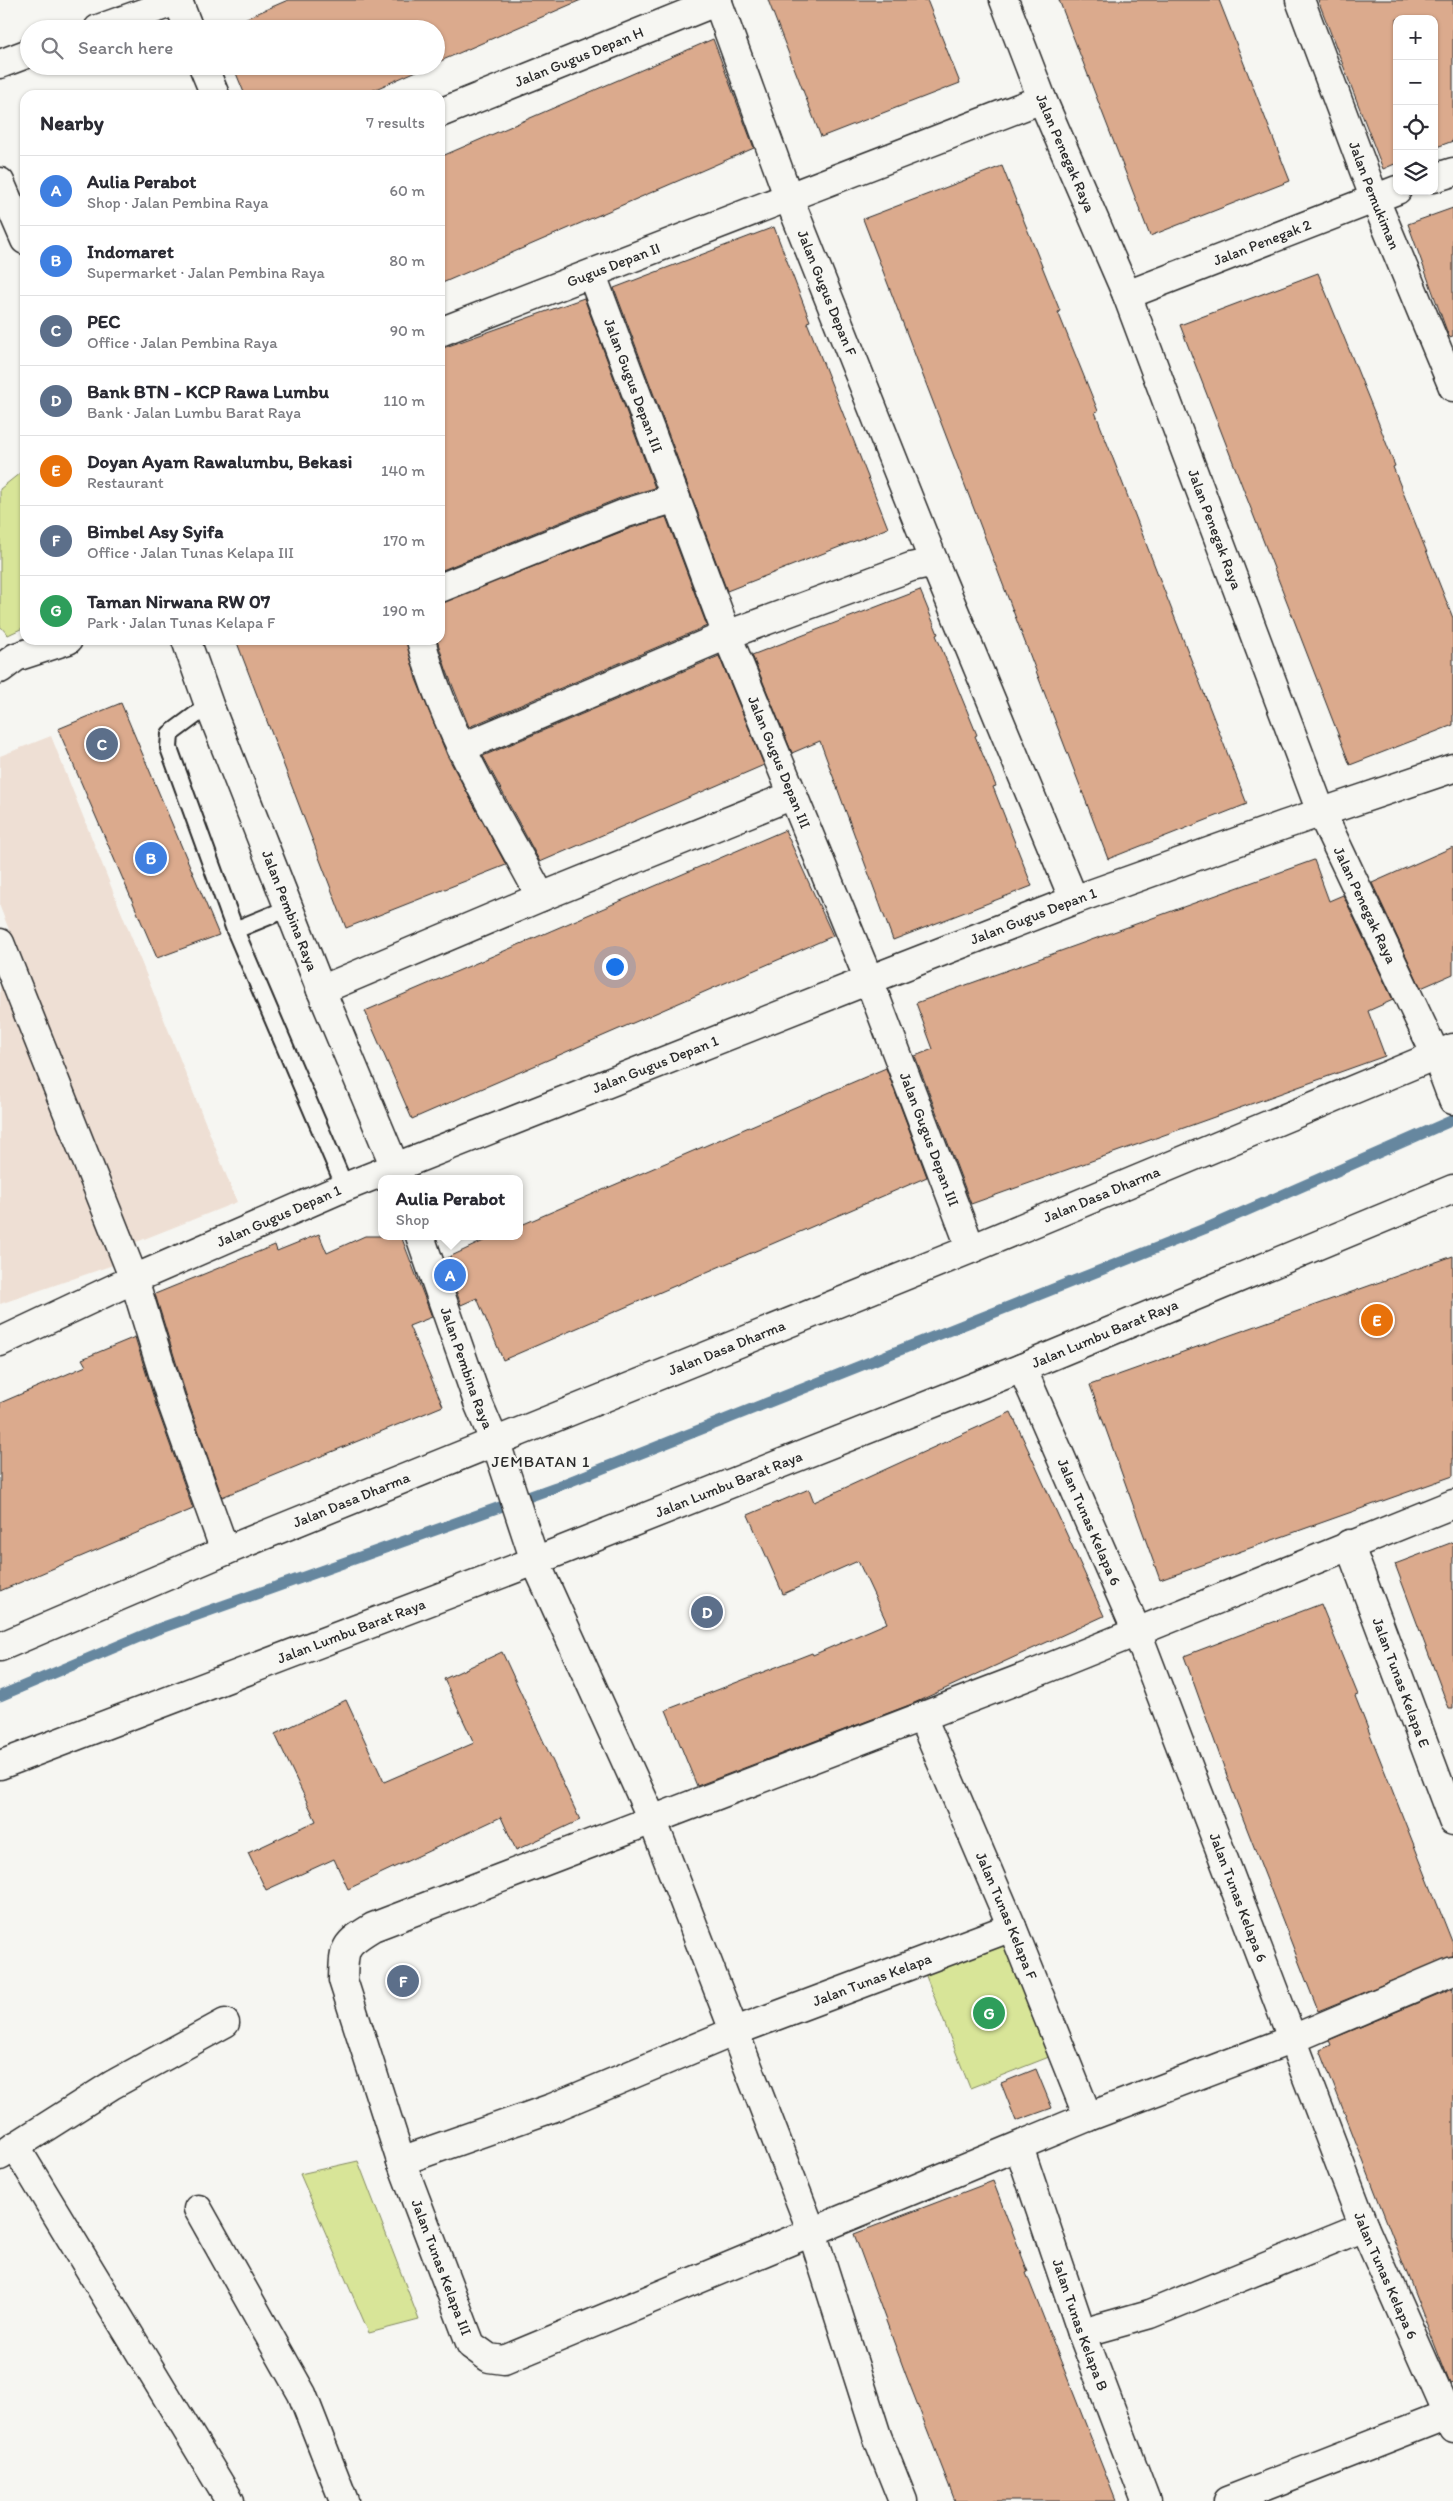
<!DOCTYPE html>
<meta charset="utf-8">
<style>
body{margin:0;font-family:Itim,sans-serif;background:#f7f7f7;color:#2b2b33}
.controls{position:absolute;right:15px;top:15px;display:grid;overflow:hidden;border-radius:10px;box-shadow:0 1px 4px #0004}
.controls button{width:45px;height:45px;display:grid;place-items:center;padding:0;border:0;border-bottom:1px solid #e1e1e2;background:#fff;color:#2b2b33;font:25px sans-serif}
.you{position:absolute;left:614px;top:966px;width:18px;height:18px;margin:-12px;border:4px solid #fff;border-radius:50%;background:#1a73e8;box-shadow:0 0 0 8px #1a73e833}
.badge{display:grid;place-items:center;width:32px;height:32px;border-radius:50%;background:#ea580c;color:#fff;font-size:16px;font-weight:700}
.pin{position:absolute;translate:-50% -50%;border:2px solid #fff;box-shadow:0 1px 5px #0006}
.popup{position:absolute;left:378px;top:1175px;width:145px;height:65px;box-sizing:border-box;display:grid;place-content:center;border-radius:10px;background:#fff;filter:drop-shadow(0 1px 4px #0005);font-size:16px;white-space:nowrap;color:#7c7c81}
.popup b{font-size:19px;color:#2b2b33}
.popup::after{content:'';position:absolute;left:50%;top:100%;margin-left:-10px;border:10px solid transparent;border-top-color:#fff}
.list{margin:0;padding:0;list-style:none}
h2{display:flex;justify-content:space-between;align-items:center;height:65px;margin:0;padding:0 20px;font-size:21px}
h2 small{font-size:16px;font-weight:400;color:#7c7c81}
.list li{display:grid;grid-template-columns:32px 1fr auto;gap:15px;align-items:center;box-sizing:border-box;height:70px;padding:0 20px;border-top:1px solid #e1e1e2}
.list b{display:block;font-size:19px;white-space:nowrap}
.list p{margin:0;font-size:16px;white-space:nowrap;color:#7c7c81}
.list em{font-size:16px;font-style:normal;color:#7c7c81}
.icon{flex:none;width:28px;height:28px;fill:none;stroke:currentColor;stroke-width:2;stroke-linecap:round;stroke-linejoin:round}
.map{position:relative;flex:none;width:1453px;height:2501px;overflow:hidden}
.search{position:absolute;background:#fff;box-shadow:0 1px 4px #0004;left:20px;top:20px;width:425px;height:55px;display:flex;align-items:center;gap:12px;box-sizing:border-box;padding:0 18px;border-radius:28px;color:#7c7c81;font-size:19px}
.panel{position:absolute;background:#fff;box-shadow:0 1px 4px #0004;left:20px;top:90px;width:425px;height:555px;border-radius:15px}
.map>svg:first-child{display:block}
.built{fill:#eedfd4}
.green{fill:#d8e598;stroke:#828862}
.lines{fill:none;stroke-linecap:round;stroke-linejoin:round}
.stream{stroke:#66879f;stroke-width:11}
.building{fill:#dbaa8d;stroke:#2b2b2b}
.service-casing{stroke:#2b2b2b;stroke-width:20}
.minor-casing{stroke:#2b2b2b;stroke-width:31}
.tertiary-casing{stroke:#2b2b2b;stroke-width:31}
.service{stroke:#f6f6f2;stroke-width:16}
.minor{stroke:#f6f6f2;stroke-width:28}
.tertiary{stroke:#f6f6f2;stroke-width:28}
.labels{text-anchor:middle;stroke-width:4.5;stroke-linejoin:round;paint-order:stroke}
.street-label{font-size:15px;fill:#2b2b2b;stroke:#f6f6f2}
.neighbourhood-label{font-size:16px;letter-spacing:1px;fill:#2b2b2b;stroke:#f6f6f2}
</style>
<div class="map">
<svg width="1453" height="2501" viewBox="0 0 1453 2501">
<rect width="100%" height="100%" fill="#f6f6f2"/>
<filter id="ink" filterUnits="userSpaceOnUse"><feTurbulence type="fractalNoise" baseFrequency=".02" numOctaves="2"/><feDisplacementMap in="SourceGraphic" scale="10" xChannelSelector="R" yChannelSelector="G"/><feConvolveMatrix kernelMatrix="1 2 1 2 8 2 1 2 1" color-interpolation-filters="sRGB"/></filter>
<g filter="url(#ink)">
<g class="built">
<polygon points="51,736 237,1202 134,1243 0,907 0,756"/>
<polygon points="0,979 113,1265 0,1304"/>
</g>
<g class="green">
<polygon points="25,469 25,627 8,635 0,626 0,489"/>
<polygon points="1008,1939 1054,2055 970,2088 924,1971"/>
<polygon points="358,2161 419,2320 369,2333 300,2174"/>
</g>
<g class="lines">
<polyline class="stream" points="0,1696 158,1629 556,1487 1209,1227 1453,1120"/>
</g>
<g class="building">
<polygon points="288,0 581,0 436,63 436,29 221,29"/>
<polygon points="768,0 927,0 960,83 821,137"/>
<polygon points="1059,0 1219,0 1290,181 1150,236"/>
<polygon points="1318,0 1453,0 1453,141 1434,148 1434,19 1397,19 1397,163 1383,169"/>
<polygon points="713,39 754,148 440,284 440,157"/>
<polygon points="233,66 428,66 362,95 245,95"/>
<polygon points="1002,166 1060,311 1058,312 1098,411 1095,412 1247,804 1108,859 863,219"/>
<polygon points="1453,208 1453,336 1449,337 1408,224"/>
<polygon points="774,227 810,321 807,322 888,528 727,591 614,288"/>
<polygon points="1318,273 1377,419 1395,466 1393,467 1453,618 1453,725 1350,765 1180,325"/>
<polygon points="584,298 655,488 620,498 440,571 440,349"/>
<polygon points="666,517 707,626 469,727 446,669 437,640 440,640 440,603 631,528"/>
<polygon points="920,590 938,634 936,635 977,735 975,736 996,786 993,787 1032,886 893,940 820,741 792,753 752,655"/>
<polygon points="236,640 406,640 416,679 447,755 506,865 346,928"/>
<polygon points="719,656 764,765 540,862 483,756"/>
<polygon points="121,703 219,935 157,958 58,729"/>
<polygon points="785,830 833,936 412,1119 365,1011"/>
<polygon points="1453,847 1453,974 1421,988 1372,883"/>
<polygon points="1314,860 1329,901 1343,895 1393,1000 1368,1011 1385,1056 971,1204 915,1056 933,1049 916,1003"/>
<polygon points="886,1068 927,1177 503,1360 477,1298 461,1305 445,1259 494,1236 519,1236 519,1226"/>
<polygon points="319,1234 327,1253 365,1236 401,1236 432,1317 409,1326 443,1406 222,1497 187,1398 155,1294 275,1245 277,1251"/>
<polygon points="1453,1256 1453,1476 1160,1580 1090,1385"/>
<polygon points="135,1337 157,1408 193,1509 0,1591 0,1403 86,1366 82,1359"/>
<polygon points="1011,1412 1104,1616 912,1704 697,1786 666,1710 812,1653 813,1655 887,1623 858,1561 783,1594 748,1515 809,1489 814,1502"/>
<polygon points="1453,1542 1453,1709 1449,1709 1395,1564"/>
<polygon points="1321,1604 1358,1695 1355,1696 1453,1944 1453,1956 1318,2011 1235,1798 1184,1656"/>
<polygon points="502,1652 580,1820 516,1850 501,1817 348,1889 334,1859 266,1890 248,1853 316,1821 275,1734 346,1700 384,1782 474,1743 444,1679"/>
<polygon points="1453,1988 1453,2383 1450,2384 1320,2050 1331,2045 1329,2040"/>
<polygon points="1036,2069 1052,2108 1016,2121 1001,2083"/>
<polygon points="993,2181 1028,2272 1026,2273 1116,2501 955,2501 906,2375 854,2234"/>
</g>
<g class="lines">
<g class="service-casing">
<g id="service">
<polyline points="209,705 170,734 169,748 235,930 345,1187"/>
<polyline points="235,930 289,908"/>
</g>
</g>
<g class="minor-casing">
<g id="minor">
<path id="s1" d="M1300 0 1374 197 1453 387"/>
<polyline points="178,1 189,29"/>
<polyline points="98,29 179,0"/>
<polyline points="0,64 29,53"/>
<polyline points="203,66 215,95"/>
<path id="s2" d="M440 113 718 1"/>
<polyline points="1434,178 1453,172"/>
<polyline points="0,182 25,240"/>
<path id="s3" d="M592 275 727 635 869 980 971 1249"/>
<path id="s4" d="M1127 295 1397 190"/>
<path id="s5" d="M440 332 1042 99"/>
<polyline points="934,562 1074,900"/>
<polyline points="440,588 626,513 676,498"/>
<path id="s6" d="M186 640 209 705 321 990 400 1179"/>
<path d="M421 640C444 731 497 814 541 897"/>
<polyline points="0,669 16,657 68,640"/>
<polyline points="461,748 727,635 911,567 934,562 788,196 717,0"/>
<polyline points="0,943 134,1279 172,1403 225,1551"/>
<polyline points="321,990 541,897 793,795"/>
<polyline points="1436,1055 1453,1100"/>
<path id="s7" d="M420 1236 479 1405 499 1452 535 1561 652 1819 812 2232 877 2436 903 2501"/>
<path id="s8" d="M0 1342 134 1279 345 1187 869 980 1074 900 1284 825 1453 768"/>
<path id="s9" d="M1022 1368 1137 1632 1364 2227 1453 2428"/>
<path id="s10" d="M1453 1504 1033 1674 373 1927C343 1945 344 1947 343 1980L401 2161 471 2345 489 2358 504 2360 1088 2117 1293 2039 1453 1971"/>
<path id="s11" d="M1349 1544 1453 1821"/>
<path id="s12" d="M922 1717 1012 1927 1088 2117"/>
<polyline points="15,2146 230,2501"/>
<path id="s13" d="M1019 2147 1082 2333 1146 2501"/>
<polyline points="0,2156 112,2085 225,2023"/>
<path id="s14" d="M401 2161 552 2108 733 2032 1012 1927"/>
<polyline points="198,2209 302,2394 344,2501"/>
<polyline points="1082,2333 1150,2314 1364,2227"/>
<polyline points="1227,2501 1447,2415"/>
</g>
</g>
<g class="tertiary-casing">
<g id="tertiary">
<path id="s15" d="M1004 0 1042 99 1127 295 1321 812 1436 1055"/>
<path id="s16" d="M0 1647 225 1551 971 1249 1453 1048"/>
<path id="s17" d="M0 1765 535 1561 1022 1368 1453 1189"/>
</g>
</g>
<use href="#service" class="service"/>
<use href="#minor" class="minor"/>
<use href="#tertiary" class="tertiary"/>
</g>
</g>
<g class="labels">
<g class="street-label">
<text dy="5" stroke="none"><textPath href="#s2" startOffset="150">Jalan Gugus Depan H</textPath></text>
<text dy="5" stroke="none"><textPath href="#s15" startOffset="165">Jalan Penegak Raya</textPath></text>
<text dy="5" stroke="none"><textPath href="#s1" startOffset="209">Jalan Pemukiman</textPath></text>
<text dy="5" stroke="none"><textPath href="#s4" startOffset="145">Jalan Penegak 2</textPath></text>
<text dy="5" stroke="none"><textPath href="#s5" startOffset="186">Gugus Depan II</textPath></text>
<text transform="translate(827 293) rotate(68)" y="5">Jalan Gugus Depan F</text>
<text dy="5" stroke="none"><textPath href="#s3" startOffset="118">Jalan Gugus Depan III</textPath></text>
<text dy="5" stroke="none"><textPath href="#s15" startOffset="570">Jalan Penegak Raya</textPath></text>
<text dy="5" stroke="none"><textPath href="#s3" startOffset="522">Jalan Gugus Depan III</textPath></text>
<text dy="5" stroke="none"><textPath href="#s15" startOffset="975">Jalan Penegak Raya</textPath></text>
<text dy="5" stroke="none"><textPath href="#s6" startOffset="290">Jalan Pembina Raya</textPath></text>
<text dy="5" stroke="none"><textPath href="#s8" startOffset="1118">Jalan Gugus Depan 1</textPath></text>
<text dy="5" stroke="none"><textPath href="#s8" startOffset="712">Jalan Gugus Depan 1</textPath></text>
<text dy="5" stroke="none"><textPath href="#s3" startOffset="928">Jalan Gugus Depan III</textPath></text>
<text dy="5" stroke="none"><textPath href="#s16" startOffset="1191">Jalan Dasa Dharma</textPath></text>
<text dy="5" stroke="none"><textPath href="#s8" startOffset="306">Jalan Gugus Depan 1</textPath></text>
<text dy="5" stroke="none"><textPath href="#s17" startOffset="1186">Jalan Lumbu Barat Raya</textPath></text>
<text dy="5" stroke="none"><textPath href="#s16" startOffset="786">Jalan Dasa Dharma</textPath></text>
<text dy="5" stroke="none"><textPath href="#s7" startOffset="140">Jalan Pembina Raya</textPath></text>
<text dy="5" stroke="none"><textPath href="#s17" startOffset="781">Jalan Lumbu Barat Raya</textPath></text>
<text dy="5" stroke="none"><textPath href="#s16" startOffset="381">Jalan Dasa Dharma</textPath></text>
<text dy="5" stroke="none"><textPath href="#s9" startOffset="168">Jalan Tunas Kelapa 6</textPath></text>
<text dy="5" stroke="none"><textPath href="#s17" startOffset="376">Jalan Lumbu Barat Raya</textPath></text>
<text dy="5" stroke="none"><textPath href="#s11" startOffset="148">Jalan Tunas Kelapa E</textPath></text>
<text dy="5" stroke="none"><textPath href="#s9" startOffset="572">Jalan Tunas Kelapa 6</textPath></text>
<text dy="5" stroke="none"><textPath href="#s12" startOffset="216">Jalan Tunas Kelapa F</textPath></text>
<text dy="5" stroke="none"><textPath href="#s14" startOffset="505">Jalan Tunas Kelapa</textPath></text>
<text dy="5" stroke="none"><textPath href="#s10" startOffset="1530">Jalan Tunas Kelapa III</textPath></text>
<text dy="5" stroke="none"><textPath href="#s9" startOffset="978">Jalan Tunas Kelapa 6</textPath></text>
<text dy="5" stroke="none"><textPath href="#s13" startOffset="188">Jalan Tunas Kelapa B</textPath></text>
</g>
<g class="neighbourhood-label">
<text x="541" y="1467">JEMBATAN 1</text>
</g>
</g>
</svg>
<div class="controls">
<button>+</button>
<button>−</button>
<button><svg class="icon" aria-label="locate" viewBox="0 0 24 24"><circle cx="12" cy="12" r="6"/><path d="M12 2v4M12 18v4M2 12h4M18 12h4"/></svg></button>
<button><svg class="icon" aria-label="layers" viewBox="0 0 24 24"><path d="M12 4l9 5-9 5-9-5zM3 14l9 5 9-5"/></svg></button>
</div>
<div class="you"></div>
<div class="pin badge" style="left:450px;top:1275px;background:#3f7fe0">A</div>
<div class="popup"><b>Aulia Perabot</b>Shop</div>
<div class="pin badge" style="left:151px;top:858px;background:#3f7fe0">B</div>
<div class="pin badge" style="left:102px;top:744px;background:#5c6f8a">C</div>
<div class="pin badge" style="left:707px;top:1612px;background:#5c6f8a">D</div>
<div class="pin badge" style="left:1377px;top:1320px;background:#e8710a">E</div>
<div class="pin badge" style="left:403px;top:1981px;background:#5c6f8a">F</div>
<div class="pin badge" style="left:989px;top:2013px;background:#2e9e5b">G</div>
<div class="search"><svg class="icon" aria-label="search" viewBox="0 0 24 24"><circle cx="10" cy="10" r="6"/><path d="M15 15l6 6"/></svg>Search here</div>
<section class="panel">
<h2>Nearby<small>7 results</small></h2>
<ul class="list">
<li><span class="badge" style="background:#3f7fe0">A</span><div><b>Aulia Perabot</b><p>Shop · Jalan Pembina Raya</p></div><em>60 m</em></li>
<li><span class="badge" style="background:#3f7fe0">B</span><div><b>Indomaret</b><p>Supermarket · Jalan Pembina Raya</p></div><em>80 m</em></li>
<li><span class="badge" style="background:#5c6f8a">C</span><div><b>PEC</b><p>Office · Jalan Pembina Raya</p></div><em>90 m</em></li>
<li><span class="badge" style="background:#5c6f8a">D</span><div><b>Bank BTN - KCP Rawa Lumbu</b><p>Bank · Jalan Lumbu Barat Raya</p></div><em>110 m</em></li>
<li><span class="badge" style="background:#e8710a">E</span><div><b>Doyan Ayam Rawalumbu, Bekasi</b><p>Restaurant</p></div><em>140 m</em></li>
<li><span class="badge" style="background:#5c6f8a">F</span><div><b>Bimbel Asy Syifa</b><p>Office · Jalan Tunas Kelapa III</p></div><em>170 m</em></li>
<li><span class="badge" style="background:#2e9e5b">G</span><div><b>Taman Nirwana RW 07</b><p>Park · Jalan Tunas Kelapa F</p></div><em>190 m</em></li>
</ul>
</section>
</div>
